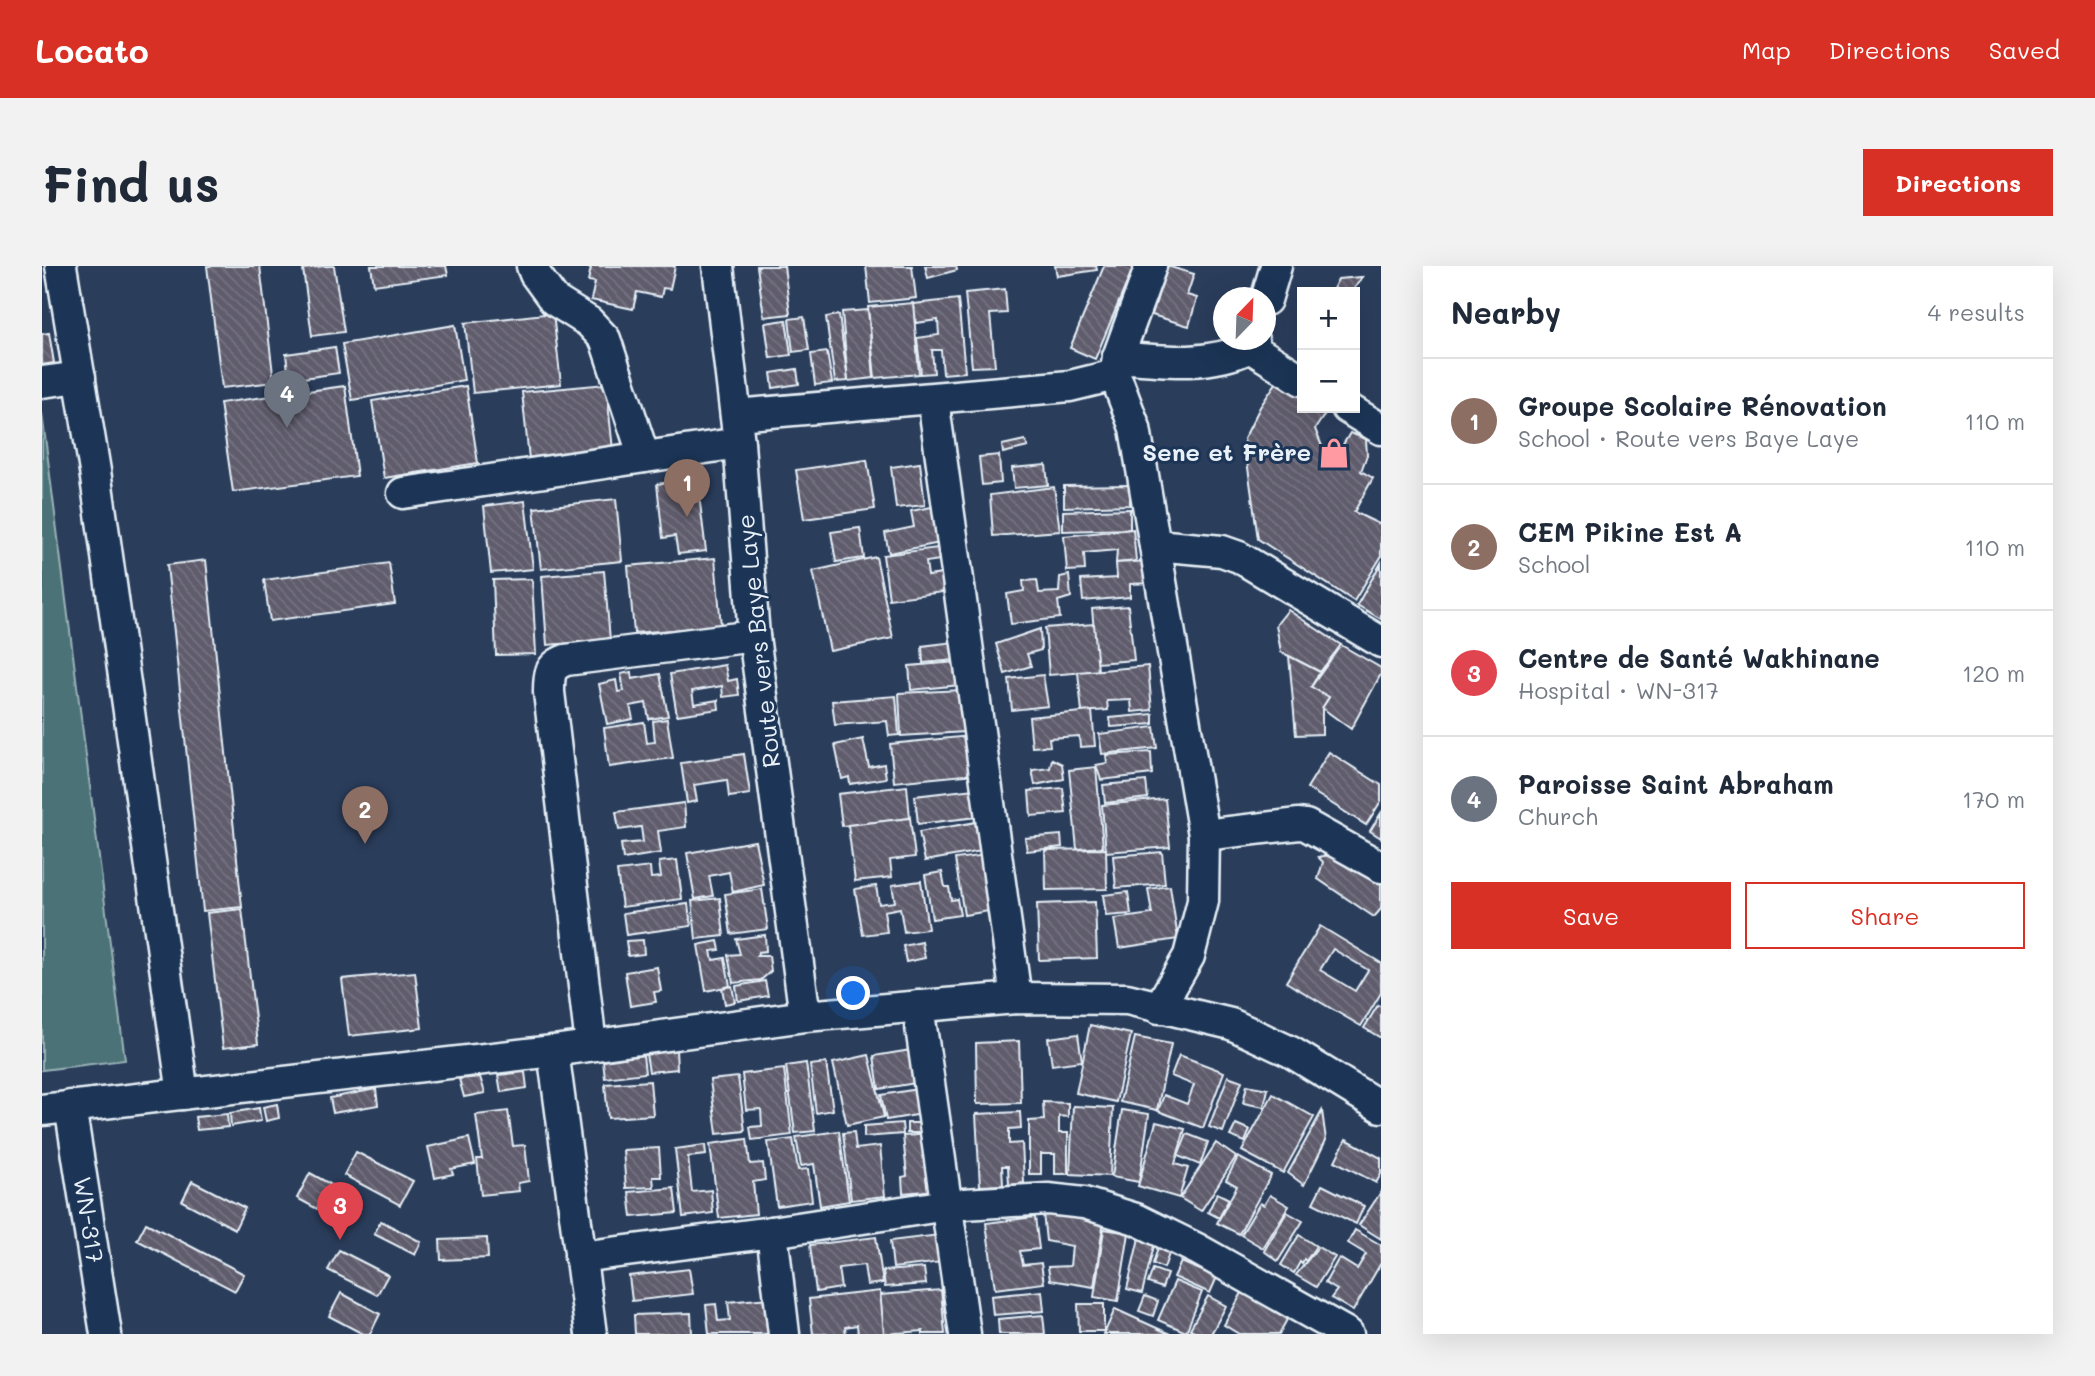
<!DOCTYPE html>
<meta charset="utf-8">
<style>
body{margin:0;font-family:Mali,sans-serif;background:#f2f2f3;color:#1f2937}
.controls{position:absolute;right:21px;top:21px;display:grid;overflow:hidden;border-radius:0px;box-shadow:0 7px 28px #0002}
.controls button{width:63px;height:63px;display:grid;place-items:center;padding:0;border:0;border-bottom:2px solid #e0e1e3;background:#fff;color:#1f2937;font:35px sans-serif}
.compass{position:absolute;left:1171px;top:21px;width:63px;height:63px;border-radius:50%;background:#fff;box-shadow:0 7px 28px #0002;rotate:23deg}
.you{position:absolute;left:812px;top:728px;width:24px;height:24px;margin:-18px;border:5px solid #fff;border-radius:50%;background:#1a73e8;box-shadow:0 0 0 10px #1a73e833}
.badge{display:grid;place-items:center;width:46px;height:46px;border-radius:50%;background:#d93025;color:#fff;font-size:23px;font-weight:700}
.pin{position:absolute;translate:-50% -58px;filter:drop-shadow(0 2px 4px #0008)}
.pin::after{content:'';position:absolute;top:37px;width:24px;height:21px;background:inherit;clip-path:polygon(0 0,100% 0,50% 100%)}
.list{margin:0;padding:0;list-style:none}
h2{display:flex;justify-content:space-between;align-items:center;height:91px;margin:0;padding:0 28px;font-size:30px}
h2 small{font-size:23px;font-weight:400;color:#747a83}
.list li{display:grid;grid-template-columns:46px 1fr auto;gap:21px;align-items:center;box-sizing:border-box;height:126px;padding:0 28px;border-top:2px solid #e0e1e3}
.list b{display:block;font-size:26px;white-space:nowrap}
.list p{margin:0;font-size:23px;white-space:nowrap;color:#747a83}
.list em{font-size:23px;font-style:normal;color:#747a83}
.actions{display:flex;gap:14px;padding:21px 28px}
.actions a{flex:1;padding:16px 0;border:2px solid #d93025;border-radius:0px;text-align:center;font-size:24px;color:#d93025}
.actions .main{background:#d93025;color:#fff}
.map{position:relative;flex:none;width:1339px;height:1068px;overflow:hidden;border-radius:0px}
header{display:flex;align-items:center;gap:42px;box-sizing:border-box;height:98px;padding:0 35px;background:#d93025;color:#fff}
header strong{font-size:33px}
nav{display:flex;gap:38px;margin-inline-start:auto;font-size:24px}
.intro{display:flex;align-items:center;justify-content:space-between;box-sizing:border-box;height:168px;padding:0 42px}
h1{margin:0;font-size:49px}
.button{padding:18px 32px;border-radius:0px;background:#d93025;color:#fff;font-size:24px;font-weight:700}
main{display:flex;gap:42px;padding:0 42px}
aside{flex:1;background:#fff;border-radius:0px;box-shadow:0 7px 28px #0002}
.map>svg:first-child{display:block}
.grass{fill:#4c7377;stroke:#9ab2b8;stroke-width:2}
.building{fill:url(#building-back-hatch);stroke:#e8f1f8;stroke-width:2;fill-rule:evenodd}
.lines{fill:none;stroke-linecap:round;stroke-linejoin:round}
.minor-casing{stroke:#e8f1f8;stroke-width:35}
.minor{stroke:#1d3557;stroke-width:30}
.labels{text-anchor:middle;stroke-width:6;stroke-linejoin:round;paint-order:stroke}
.poi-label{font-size:24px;font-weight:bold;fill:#e8f1f8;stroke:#1d3557;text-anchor:end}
.street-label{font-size:24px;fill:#e8f1f8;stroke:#1d3557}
</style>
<header>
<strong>Locato</strong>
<nav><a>Map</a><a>Directions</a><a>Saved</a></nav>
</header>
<div class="intro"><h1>Find us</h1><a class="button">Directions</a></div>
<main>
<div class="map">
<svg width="1339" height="1068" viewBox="0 0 1339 1068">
<defs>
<pattern id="building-back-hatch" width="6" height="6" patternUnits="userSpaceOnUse" patternTransform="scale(1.75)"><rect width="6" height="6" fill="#5f5b6c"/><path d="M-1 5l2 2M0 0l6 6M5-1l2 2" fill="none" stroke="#767382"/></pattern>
</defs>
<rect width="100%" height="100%" fill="#2a3d5b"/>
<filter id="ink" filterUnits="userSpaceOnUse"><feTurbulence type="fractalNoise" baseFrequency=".0143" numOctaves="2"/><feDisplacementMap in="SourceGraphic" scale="14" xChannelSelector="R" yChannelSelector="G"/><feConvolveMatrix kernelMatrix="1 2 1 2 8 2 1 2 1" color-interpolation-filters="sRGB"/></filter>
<g filter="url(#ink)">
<polygon class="grass" points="0,147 83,794 0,804"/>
<g class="building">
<polygon points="165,0 218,0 232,116 180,122"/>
<polygon points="282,0 292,0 302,66 270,70 261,3"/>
<polygon points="329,0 404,0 406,9 332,19"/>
<polygon points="540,0 633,0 628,23 621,22 619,31 595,26 591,43 549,34 553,16 546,15 549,2"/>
<polygon points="715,0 742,0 748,48 722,51"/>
<polygon points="824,0 870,0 874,32 828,37"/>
<polygon points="883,0 914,0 915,4 886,12"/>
<polygon points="1013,0 1054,0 1055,4 1015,10"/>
<polygon points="1062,0 1092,0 1053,93 1028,82"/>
<polygon points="1125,0 1152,8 1145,29 1155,32 1147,60 1110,49"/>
<polygon points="1320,11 1310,26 1297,26 1291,23 1296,13"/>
<polygon points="963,23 965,47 948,48 953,100 930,101 923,27"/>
<polygon points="916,33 923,106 901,108 899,84 890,84 892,107 879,108 875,72 897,69 896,54 874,57 872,38"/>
<polygon points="871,37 877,108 833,112 826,41"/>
<polygon points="826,44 832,112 806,115 800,46"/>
<polygon points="511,47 519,118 431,127 423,57"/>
<polygon points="797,49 806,115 793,116 784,51"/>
<polygon points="762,51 767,84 751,86 747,53"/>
<polygon points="744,54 749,89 728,92 723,57"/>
<polygon points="413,59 422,114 310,134 300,78"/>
<polygon points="7,67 12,97 0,99 0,68"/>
<polygon points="293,81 297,107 247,114 244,88"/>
<polygon points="785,86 790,117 773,119 769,88"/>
<polygon points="755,103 757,118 731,122 729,107"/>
<polygon points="1234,117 1260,131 1260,142 1279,142 1285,145 1273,163 1288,200 1308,167 1324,173 1325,189 1319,205 1331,212 1312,246 1339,259 1339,291 1312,335 1216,273 1202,173 1218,141"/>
<polygon points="564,118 571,184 487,193 480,126"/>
<polygon points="303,120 315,210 191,226 178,137"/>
<polygon points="424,120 436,197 342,212 330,135"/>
<polygon points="983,174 986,181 961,187 960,179"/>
<polygon points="957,189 959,217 940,219 937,191"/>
<polygon points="825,194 833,243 762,253 754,204"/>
<polygon points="878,197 883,239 854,242 849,201"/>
<polygon points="1004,199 1006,219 972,222 970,202"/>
<polygon points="655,213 664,285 636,288 633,270 621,272 615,218 628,216 628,219"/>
<polygon points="1088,219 1088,239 1022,241 1022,220"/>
<polygon points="1012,221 1018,265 951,270 948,229"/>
<polygon points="574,233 580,295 499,303 492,242"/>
<polygon points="483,235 491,303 449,307 442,240"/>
<polygon points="895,240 903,276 847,287 843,267 872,261 869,245"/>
<polygon points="1088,243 1088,263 1021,265 1021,245"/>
<polygon points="818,262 822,292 794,296 789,266"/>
<polygon points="1091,263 1094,295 1074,297 1075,284 1042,287 1043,304 1025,305 1022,270"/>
<polygon points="903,281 905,293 884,296 886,310 907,307 909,325 847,333 841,289"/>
<polygon points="834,291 851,372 788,385 771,305"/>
<polygon points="673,292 679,360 592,367 586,300"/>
<polygon points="164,294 200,641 161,645 125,299"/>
<polygon points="1107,295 1109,317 1088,318 1088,331 1041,335 1039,314 1075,312 1074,297"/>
<polygon points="347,297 353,338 228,355 222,314"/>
<polygon points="1339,297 1339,353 1315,339"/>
<polygon points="562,305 568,374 505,379 500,310"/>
<polygon points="1027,309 1029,331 1016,335 1018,352 969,358 965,328 982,325 981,315 995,314 997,327 1017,326 1018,311"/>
<polygon points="490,313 494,388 454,389 451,314"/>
<polygon points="1086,340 1092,394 1055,397 1050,343"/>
<polygon points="1246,344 1299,379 1278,406 1239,386 1234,359"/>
<polygon points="1052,358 1056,405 1007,409 1003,362"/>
<polygon points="998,363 999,384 985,388 989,400 963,408 954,378"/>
<polygon points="912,376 914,394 881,397 880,380"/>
<polygon points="1299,379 1339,402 1339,408 1309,463 1280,442 1287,431 1269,421"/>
<polygon points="1247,390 1278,406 1269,421 1287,431 1280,442 1280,468 1254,469"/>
<polygon points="915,396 918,419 869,424 867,400"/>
<polygon points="683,399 686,415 695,413 697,429 681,431 680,420 650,425 652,438 676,434 677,443 635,449 628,408"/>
<polygon points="1106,400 1110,444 1090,446 1089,434 1065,435 1066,444 1040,446 1036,406"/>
<polygon points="589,406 590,413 618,408 626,450 607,453 604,437 588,440 591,453 565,458 557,418 574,414 576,426 582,425 579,408"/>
<polygon points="1001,409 1006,440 970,444 967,413"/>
<polygon points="921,424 923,466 859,470 857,427"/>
<polygon points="854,430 857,469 847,470 845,455 793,459 790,435"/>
<polygon points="1050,445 1053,480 1038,481 1037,470 1007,472 1008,480 990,481 987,451"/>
<polygon points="1111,448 1111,458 1069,461 1068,452"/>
<polygon points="625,453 631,492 567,501 562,462 602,456 605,477 613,476 611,455"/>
<polygon points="1112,461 1115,482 1060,488 1057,468"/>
<polygon points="928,470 932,508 852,516 848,478"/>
<polygon points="821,473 827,501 842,498 844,512 808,518 807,511 800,513 793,479"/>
<polygon points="1109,486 1110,508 1059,514 1054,499 1065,497 1064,489"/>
<polygon points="1287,486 1339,519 1339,535 1324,559 1265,522"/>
<polygon points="702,488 708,528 687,531 685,514 652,519 655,535 645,537 639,497"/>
<polygon points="1010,493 1020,498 1022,513 993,519 990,504 1008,502"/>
<polygon points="1054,501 1061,581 1035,583 1027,504"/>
<polygon points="1104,515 1106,532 1063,537 1061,519"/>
<polygon points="865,520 868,552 800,560 796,528"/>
<polygon points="940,522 943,550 876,558 873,530"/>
<polygon points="1021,522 1024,547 989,550 987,525"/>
<polygon points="1123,533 1128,581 1064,586 1060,539"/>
<polygon points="642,537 644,561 616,565 619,587 581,593 579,578 601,576 599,561 577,564 574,546"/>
<polygon points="1339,547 1339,572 1328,565"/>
<polygon points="868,552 873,591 848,594 850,611 813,615 806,559"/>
<polygon points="940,555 945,584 883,595 877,566"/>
<polygon points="1019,569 1020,581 985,585 983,572"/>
<polygon points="713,575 722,619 691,626 687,606 667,610 671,630 653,633 645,587"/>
<polygon points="1064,583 1065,623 1004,624 1003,584"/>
<polygon points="1120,586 1123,618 1074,622 1071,590"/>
<polygon points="1293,588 1339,617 1339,643 1332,651 1276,613 1281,596 1276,591"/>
<polygon points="945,589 953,644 922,649 913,593"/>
<polygon points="635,594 640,633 580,641 575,605 608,601 609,612 619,611 617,596"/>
<polygon points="900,606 903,621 907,621 909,634 915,633 918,649 890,653 883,609"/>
<polygon points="879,615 886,663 862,666 858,642 842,645 845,666 821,669 813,623 834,620 837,638 853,636 850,619"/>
<polygon points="1128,620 1136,673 1077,682 1072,653 1110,648 1106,623"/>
<polygon points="720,623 726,663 689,668 683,628"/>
<polygon points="1086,626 1089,648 1064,650 1061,629"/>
<polygon points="678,632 682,670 654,673 650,635"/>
<polygon points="1053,636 1055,692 997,694 995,638"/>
<polygon points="646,638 649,660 584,669 581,647"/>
<polygon points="200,643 216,778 181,782 165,647"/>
<path d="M1278 660 1339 697V727L1319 760 1244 716ZM1291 683 1326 704 1313 725 1278 704Z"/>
<polygon points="723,669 724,685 716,686 715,690 727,690 729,705 719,714 691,717 686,689 698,688 694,673"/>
<polygon points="601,674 602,688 586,690 584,675"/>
<polygon points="676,675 678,684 669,685 671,694 683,692 688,720 664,725 656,679"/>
<polygon points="880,676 883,692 864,696 861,680"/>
<polygon points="615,701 619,725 612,726 614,736 588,740 583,706"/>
<polygon points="373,706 380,762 307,770 300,713"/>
<polygon points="723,715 726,730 696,735 694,720"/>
<polygon points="690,720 693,736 683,738 680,722"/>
<polygon points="1336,739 1339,741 1339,772 1322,762"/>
<polygon points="1048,759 1089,768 1074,836 1034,827"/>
<polygon points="1036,768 1040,795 1010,799 1006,772"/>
<polygon points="1093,771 1129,778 1115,844 1078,836"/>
<polygon points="977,775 979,837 935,838 934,777"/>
<polygon points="875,783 880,816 837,823 832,790"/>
<polygon points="634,784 635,803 607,806 604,788"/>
<polygon points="601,789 603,807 563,812 561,795"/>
<polygon points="827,789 842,851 805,859 791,797"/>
<polygon points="1137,789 1182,806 1161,862 1116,845 1122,829 1145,838 1152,819 1129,810"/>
<polygon points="764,797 773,865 753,867 744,800"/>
<polygon points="784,797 791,844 774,847 768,799"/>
<polygon points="742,803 750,869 710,874 708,861 720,860 719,843 704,844 700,808"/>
<polygon points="483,806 485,822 459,826 456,809"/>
<polygon points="1186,810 1200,815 1181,866 1167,861"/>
<polygon points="438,811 443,827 422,831 417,813"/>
<polygon points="696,811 703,865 675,868 668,814"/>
<polygon points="608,815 611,849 566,852 563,818"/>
<polygon points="1205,819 1226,823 1222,841 1201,837"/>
<polygon points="882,822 887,847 844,854 839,829"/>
<polygon points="334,823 336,839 291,847 288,832"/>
<polygon points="1231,828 1272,851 1241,907 1200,885"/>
<polygon points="1001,836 1026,837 1026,851 1017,850 1017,867 1026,867 1026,908 1013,908 1013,888 999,888 999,908 987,908 987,855 1002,854"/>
<polygon points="235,838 237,852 224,855 221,841"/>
<polygon points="1031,840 1071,842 1068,910 1028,908"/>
<polygon points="217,842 219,855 189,860 188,847"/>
<polygon points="1080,844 1107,848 1097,916 1070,911"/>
<polygon points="466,845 471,880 483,879 487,915 476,917 477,925 439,929 435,893 440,893 434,849"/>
<polygon points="1280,845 1284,874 1262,919 1246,907"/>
<polygon points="978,846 979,862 967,863 967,878 980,877 982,917 967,919 966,900 960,900 961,919 938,920 934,848"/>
<polygon points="185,848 186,861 155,864 153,851"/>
<polygon points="1114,856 1143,863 1133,898 1146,902 1137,932 1096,920"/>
<polygon points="860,857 861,868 822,871 822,860"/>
<rect x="865" y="857" width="16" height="10"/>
<polygon points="1194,858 1208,864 1203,876 1188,870"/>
<polygon points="797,865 807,935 778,940 772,898 759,900 754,871"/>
<polygon points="812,866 814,883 838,880 843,930 809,934 801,867"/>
<polygon points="889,868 895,924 861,927 860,911 865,910 861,870"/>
<polygon points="1145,868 1166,876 1158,899 1136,890"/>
<polygon points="427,872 433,898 409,903 411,908 393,912 386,881"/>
<polygon points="705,873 708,898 721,897 723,914 711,916 714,948 677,952 668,878"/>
<polygon points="751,873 756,904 766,903 770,935 735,940 726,876"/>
<polygon points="1304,873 1339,892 1339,908 1334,917 1293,895"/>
<polygon points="1174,877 1194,891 1159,945 1138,932"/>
<polygon points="663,879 664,889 646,891 650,926 669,924 671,947 641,951 633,883"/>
<polygon points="617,882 619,911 611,911 612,921 584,922 581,884"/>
<polygon points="314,886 371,915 358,939 302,909"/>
<polygon points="1196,891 1229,909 1197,968 1175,957 1195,920 1184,914"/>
<polygon points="268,907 288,918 275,943 255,932"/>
<polygon points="150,915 203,942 193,963 140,935"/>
<polygon points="1280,919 1322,940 1314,958 1271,937"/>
<polygon points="632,922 635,947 590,951 587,926"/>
<polygon points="1339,926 1339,973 1317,959"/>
<polygon points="1175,927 1187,933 1177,952 1166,946"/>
<polygon points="1228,929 1247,940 1221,982 1199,969 1218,937 1222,939"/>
<polygon points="1245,946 1261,955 1236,995 1222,985"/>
<polygon points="1001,947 1062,954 1052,1021 1008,1014 1006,1001 1028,1000 1030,980 1004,975"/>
<polygon points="993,951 997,983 978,985 981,999 999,997 1002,1017 953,1023 944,957"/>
<polygon points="339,955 379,976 373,989 332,968"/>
<polygon points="104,957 202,1008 193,1025 95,974"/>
<polygon points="1062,963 1087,967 1076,1035 1052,1031"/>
<polygon points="1313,964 1339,979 1339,997 1311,1045 1289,1032 1295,1024 1283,1017 1297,992 1315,1003 1324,988 1306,977"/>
<polygon points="897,969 900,996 851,1002 848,975"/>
<polygon points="1257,969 1274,980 1264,995 1262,993 1260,998 1258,996 1252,1007 1239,999"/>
<polygon points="834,971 841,1017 825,1019 822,999 796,1002 799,1022 774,1026 768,979"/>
<polygon points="445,972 446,992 399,994 398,974"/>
<polygon points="1097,972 1113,976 1100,1027 1085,1023"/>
<polygon points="1116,981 1128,985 1122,1002 1111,998"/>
<polygon points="1276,981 1293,991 1274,1021 1254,1009"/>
<polygon points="297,984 346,1009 335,1029 286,1004"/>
<polygon points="1139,996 1175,1011 1168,1027 1132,1011"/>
<polygon points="882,1002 884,1018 843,1021 841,1005"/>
<polygon points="647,1003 651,1028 590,1035 587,1010"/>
<polygon points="1111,1003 1125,1008 1120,1022 1106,1017"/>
<polygon points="1133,1015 1160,1026 1144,1066 1116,1054"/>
<polygon points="899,1024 903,1068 881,1068 881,1065 842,1068 838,1029"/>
<polygon points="838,1025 842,1068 816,1068 815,1059 803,1061 804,1068 771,1068 767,1033"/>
<polygon points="1000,1025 1002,1045 951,1049 949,1030"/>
<polygon points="1201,1025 1247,1050 1237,1068 1197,1068 1182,1059"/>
<polygon points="299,1027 338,1048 328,1068 321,1068 287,1050"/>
<polygon points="1103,1030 1116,1035 1111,1050 1097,1045"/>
<polygon points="1166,1030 1184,1040 1169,1068 1158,1068 1148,1063"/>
<polygon points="726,1032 730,1068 667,1068 664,1039 674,1038 676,1055 688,1054 686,1036"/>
<polygon points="1036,1038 1062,1038 1062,1065 1037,1065"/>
<polygon points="1073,1043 1128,1068 1062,1068"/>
<polygon points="649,1047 650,1068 593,1068 592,1049"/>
<polygon points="1001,1049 1003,1068 957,1068 956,1053"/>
</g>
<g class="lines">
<g class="minor-casing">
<g id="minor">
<polyline points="19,0 53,205 141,828"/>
<polyline points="490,0 493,8 512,34 547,56 563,73 602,191"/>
<polyline points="676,0 697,177 712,370 763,750"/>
<polyline points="1109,0 1076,91 1073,109 1093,162 1162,569 1161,635 1147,690 1117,742"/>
<polyline points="1224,34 1234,0"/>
<polyline points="1208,81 1260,114"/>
<path d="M1076 91C1119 95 1168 101 1208 81L1211 74"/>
<polyline points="0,116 38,111"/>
<polyline points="891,133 974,732"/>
<polyline points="1305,142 1339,163"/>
<polyline points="694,149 1028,120 1073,109"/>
<polyline points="361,227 697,177"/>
<polyline points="1113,279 1180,285 1197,291 1339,376"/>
<polyline points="1162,569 1257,558 1264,559 1339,601"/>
<polyline points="876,740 923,1068"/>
<path d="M549 779 507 426C507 409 507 400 524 394L712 370"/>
<polyline points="511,785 549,1068"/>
<polyline points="28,840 64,1068"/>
<polyline points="0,844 511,785 763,750 974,732 1085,733 1189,758 1249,786 1339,841"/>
<polyline points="730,966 742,1068"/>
<polyline points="538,991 730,966 905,939 1006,933 1042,937 1094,953 1155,983 1306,1068"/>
</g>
</g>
<use href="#minor" class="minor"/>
</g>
</g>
<defs>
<g id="shop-bare" transform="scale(2.415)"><path d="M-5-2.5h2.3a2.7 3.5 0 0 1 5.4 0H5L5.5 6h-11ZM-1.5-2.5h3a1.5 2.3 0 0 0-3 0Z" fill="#ff9aa2" stroke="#1d3557" stroke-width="2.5" paint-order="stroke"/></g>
</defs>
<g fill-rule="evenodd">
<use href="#shop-bare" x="1292" y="187"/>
</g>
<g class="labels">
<g class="poi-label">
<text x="1269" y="195">Sene et Frère</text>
</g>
<g class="street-label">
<text transform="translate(717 375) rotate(-96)" y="8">Route vers Baye Laye</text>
<text transform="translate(46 954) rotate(81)" y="8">WN-317</text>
</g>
</g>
</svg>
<div class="controls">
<button>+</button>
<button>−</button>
</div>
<svg class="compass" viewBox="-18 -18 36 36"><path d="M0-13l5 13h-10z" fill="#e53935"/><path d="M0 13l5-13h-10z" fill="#747a83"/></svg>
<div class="you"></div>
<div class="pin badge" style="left:645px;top:251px;background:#8d6e63">1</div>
<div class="pin badge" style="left:323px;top:578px;background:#8d6e63">2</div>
<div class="pin badge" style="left:298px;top:974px;background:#e0444e">3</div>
<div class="pin badge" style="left:245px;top:162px;background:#6b7280">4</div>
</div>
<aside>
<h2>Nearby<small>4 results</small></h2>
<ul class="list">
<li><span class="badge" style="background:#8d6e63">1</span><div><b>Groupe Scolaire Rénovation</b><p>School · Route vers Baye Laye</p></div><em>110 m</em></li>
<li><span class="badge" style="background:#8d6e63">2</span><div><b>CEM Pikine Est A</b><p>School</p></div><em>110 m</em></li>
<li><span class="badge" style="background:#e0444e">3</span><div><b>Centre de Santé Wakhinane</b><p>Hospital · WN-317</p></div><em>120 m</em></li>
<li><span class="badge" style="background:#6b7280">4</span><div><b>Paroisse Saint Abraham</b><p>Church</p></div><em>170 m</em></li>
</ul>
<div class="actions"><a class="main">Save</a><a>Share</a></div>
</aside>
</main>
